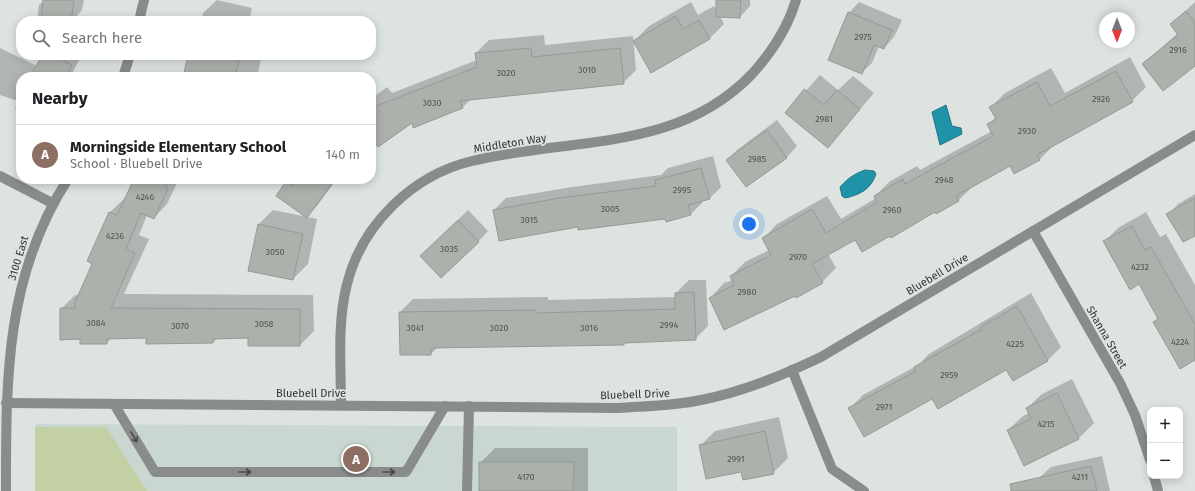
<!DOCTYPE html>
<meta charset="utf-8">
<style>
body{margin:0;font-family:"Fira Sans",sans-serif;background:#f6f6f6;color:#202124}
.controls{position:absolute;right:12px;bottom:12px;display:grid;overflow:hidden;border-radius:8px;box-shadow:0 2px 10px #0003}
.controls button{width:36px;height:36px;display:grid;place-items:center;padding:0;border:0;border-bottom:1px solid #e0e0e0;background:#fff;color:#202124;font:20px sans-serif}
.compass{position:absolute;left:1099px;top:12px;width:36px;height:36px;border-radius:50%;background:#fff;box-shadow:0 2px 10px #0003;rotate:180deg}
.you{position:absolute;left:749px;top:224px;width:14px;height:14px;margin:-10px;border:3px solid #fff;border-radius:50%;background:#1a73e8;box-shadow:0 0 0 6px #1a73e833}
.badge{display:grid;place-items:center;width:26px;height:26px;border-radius:50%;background:#945221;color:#fff;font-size:13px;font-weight:700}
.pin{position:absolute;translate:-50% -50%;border:2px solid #fff;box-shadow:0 1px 4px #0006}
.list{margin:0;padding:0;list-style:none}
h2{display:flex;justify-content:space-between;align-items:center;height:52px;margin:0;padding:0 16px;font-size:17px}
h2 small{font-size:13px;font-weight:400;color:#757577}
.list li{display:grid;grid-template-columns:26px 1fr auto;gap:12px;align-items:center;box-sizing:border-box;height:60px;padding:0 16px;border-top:1px solid #e0e0e0}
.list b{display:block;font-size:15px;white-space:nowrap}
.list p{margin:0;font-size:13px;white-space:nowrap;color:#757577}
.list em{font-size:13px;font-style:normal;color:#757577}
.icon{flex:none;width:22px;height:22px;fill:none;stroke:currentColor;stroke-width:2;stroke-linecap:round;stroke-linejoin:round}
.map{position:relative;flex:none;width:1195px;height:491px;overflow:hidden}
.search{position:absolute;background:#fff;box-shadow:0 2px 10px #0003;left:16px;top:16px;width:360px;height:44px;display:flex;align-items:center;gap:10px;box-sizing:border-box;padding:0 14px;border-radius:16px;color:#757577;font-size:15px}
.panel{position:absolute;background:#fff;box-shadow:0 2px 10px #0003;left:16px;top:72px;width:360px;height:112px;border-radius:16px}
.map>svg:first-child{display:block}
.built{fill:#cad7d1}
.green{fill:#c2d0a4}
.water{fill:#1f93a7;stroke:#257784}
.shadow{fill:#0003}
.building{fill:#acb1ac;stroke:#959a95}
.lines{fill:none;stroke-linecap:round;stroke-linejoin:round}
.minor{stroke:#898c8c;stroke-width:10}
.oneway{stroke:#484b4a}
.labels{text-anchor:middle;stroke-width:3.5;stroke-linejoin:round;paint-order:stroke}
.number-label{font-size:9px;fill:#515452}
.street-label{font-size:11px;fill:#333534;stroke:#dde3e0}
</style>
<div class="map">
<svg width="1195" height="491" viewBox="0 0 1195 491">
<rect width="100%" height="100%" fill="#dde3e0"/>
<polygon class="built" points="36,424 677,427 677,491 35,491"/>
<polygon class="green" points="35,427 106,427 147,491 35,491"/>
<g class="water">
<polygon points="946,105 952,126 961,128 962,134 940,145 932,112"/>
<path d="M865 170 874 171 876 174C871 189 860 195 845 198L842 196 840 187C847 179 854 174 865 170Z"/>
</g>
<g class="shadow">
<polygon points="44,0 84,0 82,10 76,17 75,21 37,21 39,5"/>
<polygon points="217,0 252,8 249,21 202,21 203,13"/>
<polygon points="717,0 750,0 750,6 740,17 720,16 724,24 709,39 634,41 649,26 691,2 698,15 714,6 717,11"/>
<polygon points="859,2 902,20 894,37 884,48 879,46 872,63 861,73 849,13"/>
<polygon points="1195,2 1195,64 1143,64 1178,33 1171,24"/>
<polygon points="544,35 545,45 633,36 636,70 623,83 471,99 462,108 412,121 371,146 371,99 387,87 392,93 477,60 476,53 489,40"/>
<polygon points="0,48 37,66 43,55 82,55 70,77 21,77 21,111 15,108 18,101 0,95"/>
<polygon points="189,55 262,55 257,77 184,77"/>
<polygon points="1130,57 1146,87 1132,101 1054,145 1040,159 1015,173 1010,165 973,186 959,200 890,234 856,238 828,254 836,268 822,282 795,295 710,298 724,283 733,280 731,276 745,262 769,250 763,239 777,224 827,196 841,219 876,198 875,196 889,182 917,166 920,170 992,131 988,125 996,117 991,107 1005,93 1051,68 1065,93"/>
<polygon points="820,75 838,90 853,76 874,93 828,147 786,113"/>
<polygon points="777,120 797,146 787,157 747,186 727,160 737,150"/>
<polygon points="713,156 721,187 709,199 702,200 703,202 691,214 578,226 494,210 506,198 572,187 661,175 668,168"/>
<polygon points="136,179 179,179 167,204 154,218 147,215 139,235 149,239 124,294 313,295 314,331 300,345 249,337 218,338 213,342 147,337 112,338 106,343 81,338 61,309 75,295 79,295 93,263 110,212 124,199 126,200"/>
<polygon points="290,179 337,179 317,206 307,217 287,182"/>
<polygon points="1195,194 1195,234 1168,215 1178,204"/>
<polygon points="273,210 317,219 308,264 293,279 258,225"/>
<polygon points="468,210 488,231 478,242 421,256"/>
<polygon points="1146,212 1160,237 1166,234 1195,285 1195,358 1154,322 1159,317 1140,283 1104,242 1118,228"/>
<polygon points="689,280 706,280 708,326 695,339 626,342 624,344 438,347 431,354 401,354 400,312 413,299 548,297 548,300 676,297 676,293"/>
<polygon points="1031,293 1061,347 1048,360 1013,380 1007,369 933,397 850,408 863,395 918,365 929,354"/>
<polygon points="1072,379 1094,423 1079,438 1025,464 1008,430 1023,416 1029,413 1027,408 1042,394"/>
<polygon points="779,417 788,458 773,473 742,471 700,446 715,431"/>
<polygon points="495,448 588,448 588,491 480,491 480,463"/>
<polygon points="1102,456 1110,491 1044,491 1040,477 1051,467"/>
</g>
<g class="building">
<polygon points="43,0 74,0 71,21 41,21"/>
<polygon points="716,0 741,0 740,18 716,17"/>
<polygon points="1186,11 1195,22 1195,66 1163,91 1142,64 1178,35 1170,24"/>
<polygon points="848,12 892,30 884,49 874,45 862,74 828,60"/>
<polygon points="676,16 683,29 699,20 710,39 651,73 633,41"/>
<polygon points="531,48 532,57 620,48 624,84 460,101 463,108 413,128 412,123 378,147 371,136 371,108 477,67 475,53"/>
<polygon points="42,55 53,55 72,65 66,77 30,77"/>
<polygon points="188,55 240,55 235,77 183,77"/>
<polygon points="1116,71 1133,102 1037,155 1040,160 1014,174 1010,166 956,196 959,201 936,214 935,212 891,238 890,236 862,252 855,240 812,264 823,283 796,298 795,296 724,330 709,298 734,285 730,276 771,255 762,238 812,209 826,233 877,202 874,196 903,179 905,184 993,136 987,124 996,119 989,107 1037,82 1050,106"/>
<polygon points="804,89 824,105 837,90 860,109 828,148 785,113"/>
<polygon points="767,130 787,158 746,187 726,160"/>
<polygon points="701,168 710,199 688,205 691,215 666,222 665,219 578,230 578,227 499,241 493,210 559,198 656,186 655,180"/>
<polygon points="134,179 170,179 165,188 168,189 154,219 141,213 126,249 135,253 111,308 300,309 300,346 248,346 248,338 213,339 213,343 146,344 146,338 107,339 107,344 80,344 80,339 60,340 60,308 75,308 75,302 92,264 87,261 109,212 117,215"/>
<polygon points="298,179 335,179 307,218 276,196 286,181 293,186"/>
<polygon points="1195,198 1195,236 1183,242 1166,214"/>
<polygon points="458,220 479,242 441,278 420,256"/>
<polygon points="258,224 303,234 293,280 248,271"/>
<polygon points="1132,226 1145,250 1151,247 1195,324 1195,360 1180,369 1153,322 1158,319 1139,284 1130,290 1103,241"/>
<polygon points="694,292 696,340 624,343 624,345 431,348 431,355 400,355 399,312 536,310 536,313 675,309 675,293"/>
<polygon points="1017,306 1048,361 1013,381 1006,370 938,409 932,399 864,437 848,408 916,371 914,367 982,329 981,327"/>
<polygon points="1057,393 1079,439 1024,466 1007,430 1031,419 1026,408"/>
<polygon points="765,431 774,474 743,480 741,472 706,479 699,445"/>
<polygon points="479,462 574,462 573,491 479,491"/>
<polygon points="1091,466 1097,491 1011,491 1010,484"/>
</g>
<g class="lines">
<g class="minor">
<polyline points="139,21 144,0"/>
<polyline points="123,77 130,55"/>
<polyline points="0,176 52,203"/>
<polyline points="1033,231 1120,383 1135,415 1150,460"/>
<polyline points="792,370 832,469 864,491"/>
<path d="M6 403 618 408C646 406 674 406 701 400 743 392 783 375 821 357L1195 135"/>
<polyline points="114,404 155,472 406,472 445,406"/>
<path d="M341 405C341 365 337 323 347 284 362 224 413 175 472 161 569 137 677 153 752 74 771 53 788 27 796 0"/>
<polyline points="1154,476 1158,491"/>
<path d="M6 491C6 380 5 276 68 179"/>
<polyline points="467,491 469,406"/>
</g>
</g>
<defs><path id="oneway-shaft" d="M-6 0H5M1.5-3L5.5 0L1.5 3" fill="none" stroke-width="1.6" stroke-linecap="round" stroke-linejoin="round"/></defs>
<g class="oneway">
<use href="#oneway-shaft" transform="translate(134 437) rotate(59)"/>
<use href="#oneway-shaft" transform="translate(245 472)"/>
<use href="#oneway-shaft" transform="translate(389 472)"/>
</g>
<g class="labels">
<g class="number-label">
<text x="863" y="40">2975</text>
<text x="1178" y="53">2916</text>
<text x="587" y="73">3010</text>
<text x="506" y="76">3020</text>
<text x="1101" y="102">2926</text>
<text x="432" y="106">3030</text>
<text x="824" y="122">2981</text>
<text x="1027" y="134">2930</text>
<text x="757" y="162">2985</text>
<text x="944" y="183">2948</text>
<text x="682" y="193">2995</text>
<text x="145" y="200">4246</text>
<text x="610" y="212">3005</text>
<text x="892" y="213">2960</text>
<text x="529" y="223">3015</text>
<text x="115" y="239">4236</text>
<text x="449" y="252">3035</text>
<text x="275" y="255">3050</text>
<text x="798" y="260">2970</text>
<text x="1140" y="270">4232</text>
<text x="747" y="295">2980</text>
<text x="96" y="326">3084</text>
<text x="264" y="327">3058</text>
<text x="669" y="328">2994</text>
<text x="180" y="329">3070</text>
<text x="415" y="331">3041</text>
<text x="499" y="331">3020</text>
<text x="589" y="331">3016</text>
<text x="1180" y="345">4224</text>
<text x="1015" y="347">4225</text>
<text x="949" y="378">2959</text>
<text x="884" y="410">2971</text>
<text x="1046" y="427">4215</text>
<text x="736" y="462">2991</text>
<text x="526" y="480">4170</text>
<text x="1080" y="480">4211</text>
</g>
<g class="street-label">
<text transform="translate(510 143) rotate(-9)" y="4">Middleton Way</text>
<text transform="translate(18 258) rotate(-73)" y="4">3100 East</text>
<text transform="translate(937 274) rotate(-31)" y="4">Bluebell Drive</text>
<text transform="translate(1107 337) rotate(60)" y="4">Shanna Street</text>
<text x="311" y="397">Bluebell Drive</text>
<text transform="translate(635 394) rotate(-2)" y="4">Bluebell Drive</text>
</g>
</g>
</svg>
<div class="controls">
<button>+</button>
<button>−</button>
</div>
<svg class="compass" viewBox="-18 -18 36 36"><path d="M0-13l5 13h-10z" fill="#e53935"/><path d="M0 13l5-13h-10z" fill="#757577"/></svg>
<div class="you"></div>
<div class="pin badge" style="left:356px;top:459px;background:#8d6e63">A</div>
<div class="search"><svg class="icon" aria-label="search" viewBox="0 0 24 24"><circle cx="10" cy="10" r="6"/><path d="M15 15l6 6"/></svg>Search here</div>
<section class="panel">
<h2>Nearby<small></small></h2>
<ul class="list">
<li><span class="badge" style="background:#8d6e63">A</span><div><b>Morningside Elementary School</b><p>School · Bluebell Drive</p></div><em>140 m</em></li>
</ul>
</section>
</div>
